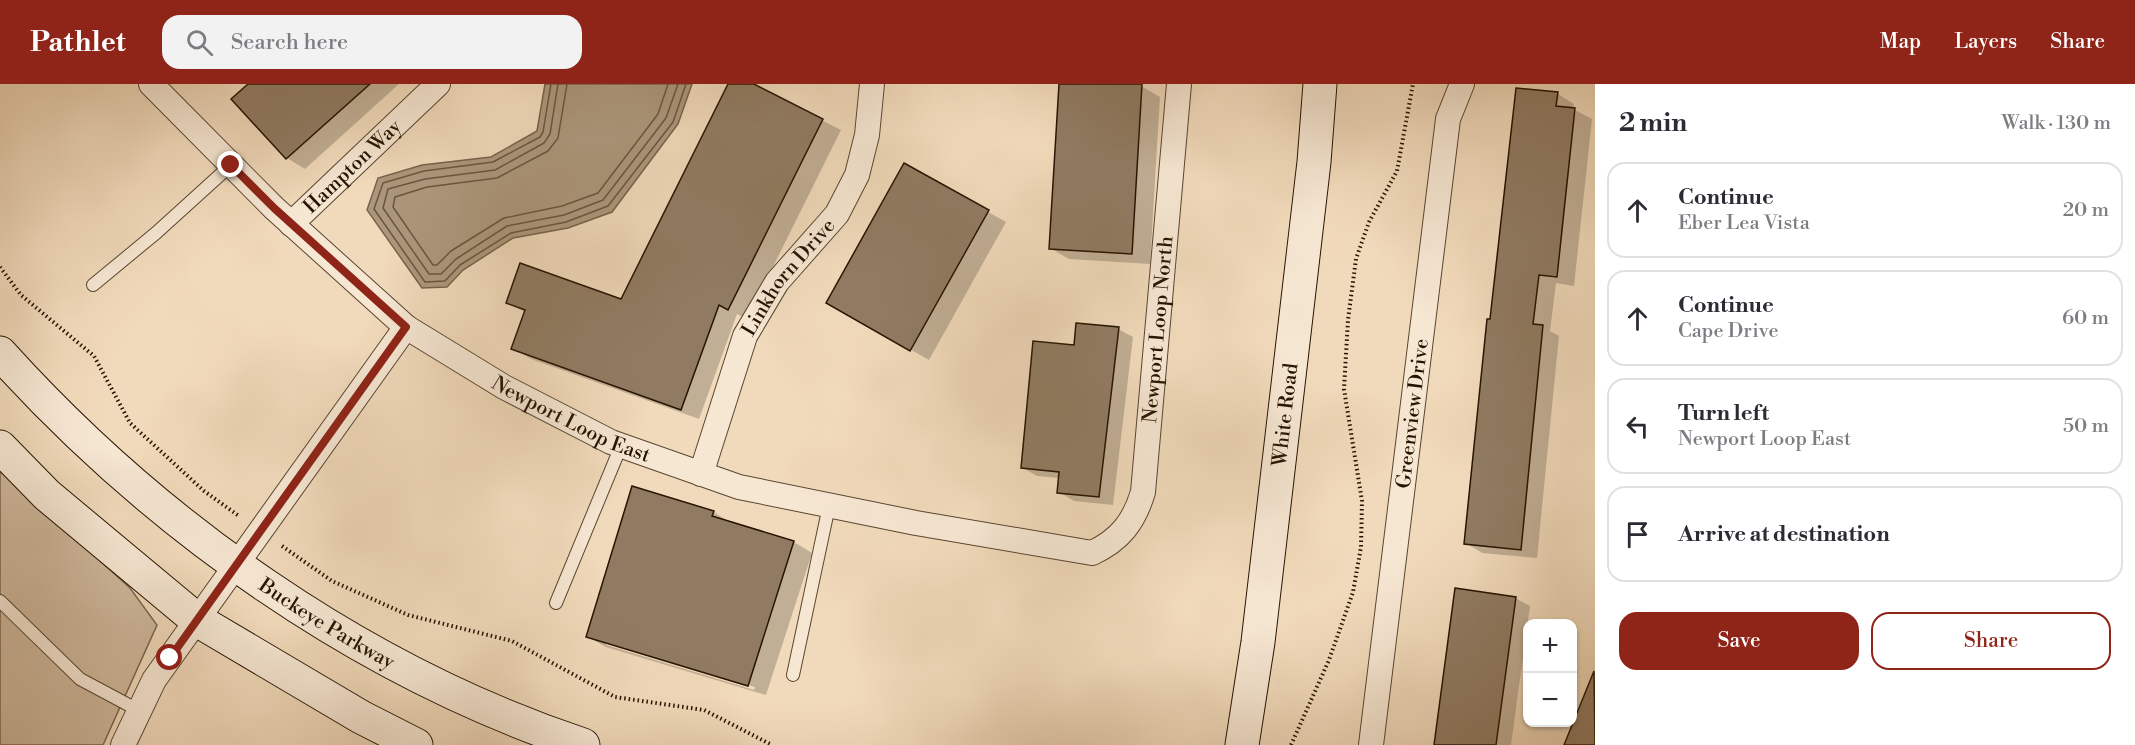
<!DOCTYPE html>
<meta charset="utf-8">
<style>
body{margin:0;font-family:"Libre Bodoni",serif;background:#f2f2f3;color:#2b2b33}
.controls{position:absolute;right:18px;bottom:18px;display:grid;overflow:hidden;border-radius:12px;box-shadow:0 2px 4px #0004}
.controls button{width:54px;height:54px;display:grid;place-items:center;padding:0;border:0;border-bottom:2px solid #e1e1e2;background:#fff;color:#2b2b33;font:30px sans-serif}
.stop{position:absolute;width:18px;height:18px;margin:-14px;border:4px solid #8f2418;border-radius:50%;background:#fff}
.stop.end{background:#8f2418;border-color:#fff;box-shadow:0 2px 6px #0008}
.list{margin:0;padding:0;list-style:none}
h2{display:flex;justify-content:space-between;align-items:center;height:78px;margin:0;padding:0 24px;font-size:26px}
h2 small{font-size:20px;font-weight:400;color:#7c7c81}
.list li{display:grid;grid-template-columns:39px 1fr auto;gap:18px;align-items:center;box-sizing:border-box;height:96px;margin:0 12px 12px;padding:0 12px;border:2px solid #e1e1e2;border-radius:18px}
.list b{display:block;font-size:22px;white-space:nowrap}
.list p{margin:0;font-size:20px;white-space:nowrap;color:#7c7c81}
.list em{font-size:20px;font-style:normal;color:#7c7c81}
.actions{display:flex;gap:12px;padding:18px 24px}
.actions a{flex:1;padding:14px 0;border:2px solid #8f2418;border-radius:18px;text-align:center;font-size:21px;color:#8f2418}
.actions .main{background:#8f2418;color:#fff}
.icon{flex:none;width:33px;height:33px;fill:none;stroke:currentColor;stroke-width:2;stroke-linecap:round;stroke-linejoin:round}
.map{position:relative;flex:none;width:1595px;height:661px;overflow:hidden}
header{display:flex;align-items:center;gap:36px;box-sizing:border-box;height:84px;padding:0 30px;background:#8f2418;color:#fff}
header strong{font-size:28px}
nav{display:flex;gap:33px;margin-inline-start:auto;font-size:21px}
.search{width:420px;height:54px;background:#f2f2f3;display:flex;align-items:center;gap:15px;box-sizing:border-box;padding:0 21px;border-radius:18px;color:#7c7c81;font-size:22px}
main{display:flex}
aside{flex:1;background:#fff}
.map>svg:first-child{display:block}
.green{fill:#ceb89c;stroke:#7a664f;stroke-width:1.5}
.water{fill:#ac977c;stroke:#76634b;stroke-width:1.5}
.shadow{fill:#0003;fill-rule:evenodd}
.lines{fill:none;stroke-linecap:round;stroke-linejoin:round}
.shore{stroke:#69563f;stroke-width:1.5}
.building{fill:#907b62;stroke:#261402;stroke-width:1.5}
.lane-casing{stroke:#594630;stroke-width:14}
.street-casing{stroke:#594630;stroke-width:26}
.secondary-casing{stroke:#261402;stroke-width:35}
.path{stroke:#261402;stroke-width:4;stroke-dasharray:1.5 3;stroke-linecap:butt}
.lane{stroke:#f6e7d3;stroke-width:12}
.street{stroke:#f6e7d3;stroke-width:24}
.secondary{stroke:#f6e7d3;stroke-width:33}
.route{stroke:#8f2418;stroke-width:8}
.labels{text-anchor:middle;stroke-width:4.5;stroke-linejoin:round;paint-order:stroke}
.street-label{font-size:20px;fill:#261402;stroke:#f6e7d3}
</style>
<header>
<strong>Pathlet</strong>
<div class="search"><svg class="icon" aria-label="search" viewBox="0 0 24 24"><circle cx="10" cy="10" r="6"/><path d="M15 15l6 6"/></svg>Search here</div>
<nav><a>Map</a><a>Layers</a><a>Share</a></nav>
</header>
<main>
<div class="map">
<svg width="1595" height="661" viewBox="0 0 1595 661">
<rect width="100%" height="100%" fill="#f1dabb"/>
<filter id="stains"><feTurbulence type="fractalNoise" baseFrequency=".00333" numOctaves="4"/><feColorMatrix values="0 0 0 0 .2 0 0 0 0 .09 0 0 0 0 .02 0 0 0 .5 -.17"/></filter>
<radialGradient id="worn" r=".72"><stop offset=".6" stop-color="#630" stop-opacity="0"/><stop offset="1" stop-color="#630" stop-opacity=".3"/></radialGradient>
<polygon class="green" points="0,386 130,504 157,541 103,661 0,661"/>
<polygon class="water" points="545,0 692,0 678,40 612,128 568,144 513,154 463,186 447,203 422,204 367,126 378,94 422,81 491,73 537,47"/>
<g class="shadow">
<polygon points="250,0 399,0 305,85 287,74"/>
<polygon points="730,0 751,0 841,46 747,235 737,230 699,335 531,275 513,264 525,228 507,218 621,217"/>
<polygon points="1060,0 1141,2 1160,13 1150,180 1069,175 1050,164"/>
<polygon points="1558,10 1574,20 1573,25 1592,35 1574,202 1556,199 1550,247 1559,252 1537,474 1482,469 1466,459 1492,237"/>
<polygon points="904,81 1006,138 929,276 828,219"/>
<polygon points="1118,245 1133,253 1113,421 1074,417 1059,408 1060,394 1037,392 1023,384 1075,262"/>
<path d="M633 404 714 428 732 440 794 458 812 469 766 611 606 563 588 553ZM606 558 755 603 754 606 606 561Z"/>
<polygon points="1515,514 1530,522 1511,661 1435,661"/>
<polygon points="1595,589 1595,661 1565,661"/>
</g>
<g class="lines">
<g class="shore">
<polyline points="551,0 543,48 540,53 493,78 424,87 383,99 374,125 425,198 445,197 460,181 511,149 566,138 608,122 673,38 686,0"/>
<polyline points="558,0 550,50 544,59 495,86 425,95 388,105 383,124 429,190 441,190 456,175 507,142 564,131 603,116 666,34 678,0"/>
<polyline points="567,0 558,54 548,67 497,94 427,103 395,113 393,123 433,181 437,181 451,167 504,134 562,122 598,109 658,30 668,0"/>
</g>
</g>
<g class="building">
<polygon points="248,0 370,0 286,75 231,15"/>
<polygon points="728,0 754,0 823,35 728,226 719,221 681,326 511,265 525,226 506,219 520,179 621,215"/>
<polygon points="1059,0 1142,0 1132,170 1049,165"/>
<polygon points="1516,4 1558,8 1556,22 1575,24 1557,193 1539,191 1533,240 1543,241 1521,466 1464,460 1487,235 1490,235"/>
<polygon points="904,79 989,126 910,267 826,219"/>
<polygon points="1076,239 1119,243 1099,413 1057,409 1059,388 1021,384 1033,257 1074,261"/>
<polygon points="632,402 714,427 712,432 794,457 748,602 586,553"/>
<polygon points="1455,504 1516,513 1496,661 1434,661"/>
<polygon points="1594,587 1595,661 1564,661"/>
</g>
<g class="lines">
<g class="lane-casing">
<g id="lane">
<polyline points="93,201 156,149 231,81"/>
<polyline points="0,517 80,595 138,626"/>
<polyline points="556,519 621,362"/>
<polyline points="793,591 829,422"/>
</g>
</g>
<g class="street-casing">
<g id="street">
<path id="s1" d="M151 0 274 124 406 243 504 303 611 358 739 403 916 439 1092 469C1120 456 1134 438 1143 408L1179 0"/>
<path id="s2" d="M291 140 438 0"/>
<path id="s3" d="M701 390 745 252 777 198 837 130 857 91 867 51 872 0"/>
<polyline points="123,661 154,596 406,243"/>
<path id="s4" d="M1371 661 1448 35 1462 0"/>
</g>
</g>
<g class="secondary-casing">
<g id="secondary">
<path id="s5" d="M0 269C156 442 361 587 583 661"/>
<polyline points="0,363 47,411 197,536 361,633 416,661"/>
<path id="s6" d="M1242 661 1258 558 1314 78 1320 0"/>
</g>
</g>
<g class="path">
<polyline points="0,183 21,211 94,272 130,339 204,407 239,432"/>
<polyline points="282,462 332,497 408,531 512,557 615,613 704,626 772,661"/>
<polyline points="1291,661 1329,576 1353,508 1361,463 1362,417 1344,305 1348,236 1356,175 1369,138 1397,87 1413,0"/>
</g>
<use href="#lane" class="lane"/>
<use href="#street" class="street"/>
<use href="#secondary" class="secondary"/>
</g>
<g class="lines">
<polyline class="route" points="170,574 406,243 274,124 231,81"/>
</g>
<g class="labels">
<g class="street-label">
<text dy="7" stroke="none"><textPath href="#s2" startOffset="84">Hampton Way</textPath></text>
<text dy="7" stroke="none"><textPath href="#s3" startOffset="218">Linkhorn Drive</textPath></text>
<text dy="7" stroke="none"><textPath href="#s1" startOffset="1328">Newport Loop North</textPath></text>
<text dy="7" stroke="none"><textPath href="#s4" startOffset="334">Greenview Drive</textPath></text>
<text dy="7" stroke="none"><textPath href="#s6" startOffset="333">White Road</textPath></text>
<text dy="7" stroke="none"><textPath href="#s1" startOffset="542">Newport Loop East</textPath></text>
<text dy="7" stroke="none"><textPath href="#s5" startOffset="426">Buckeye Parkway</textPath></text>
</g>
</g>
<rect width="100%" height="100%" filter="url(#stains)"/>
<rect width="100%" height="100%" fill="url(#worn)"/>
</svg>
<div class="controls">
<button>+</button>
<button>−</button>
</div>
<div class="stop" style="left:170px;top:574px"></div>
<div class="stop end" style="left:231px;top:81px"></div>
</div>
<aside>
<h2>2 min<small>Walk · 130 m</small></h2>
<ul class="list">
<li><svg class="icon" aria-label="ahead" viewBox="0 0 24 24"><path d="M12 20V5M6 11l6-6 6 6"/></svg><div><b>Continue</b><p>Eber Lea Vista</p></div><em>20 m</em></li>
<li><svg class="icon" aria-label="ahead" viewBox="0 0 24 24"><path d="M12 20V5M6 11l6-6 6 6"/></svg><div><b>Continue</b><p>Cape Drive</p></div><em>60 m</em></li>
<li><svg class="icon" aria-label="left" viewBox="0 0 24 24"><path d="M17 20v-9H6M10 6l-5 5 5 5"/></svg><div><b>Turn left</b><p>Newport Loop East</p></div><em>50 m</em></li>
<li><svg class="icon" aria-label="arrive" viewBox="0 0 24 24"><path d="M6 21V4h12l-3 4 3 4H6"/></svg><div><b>Arrive at destination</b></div></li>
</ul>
<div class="actions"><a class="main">Save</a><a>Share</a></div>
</aside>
</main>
